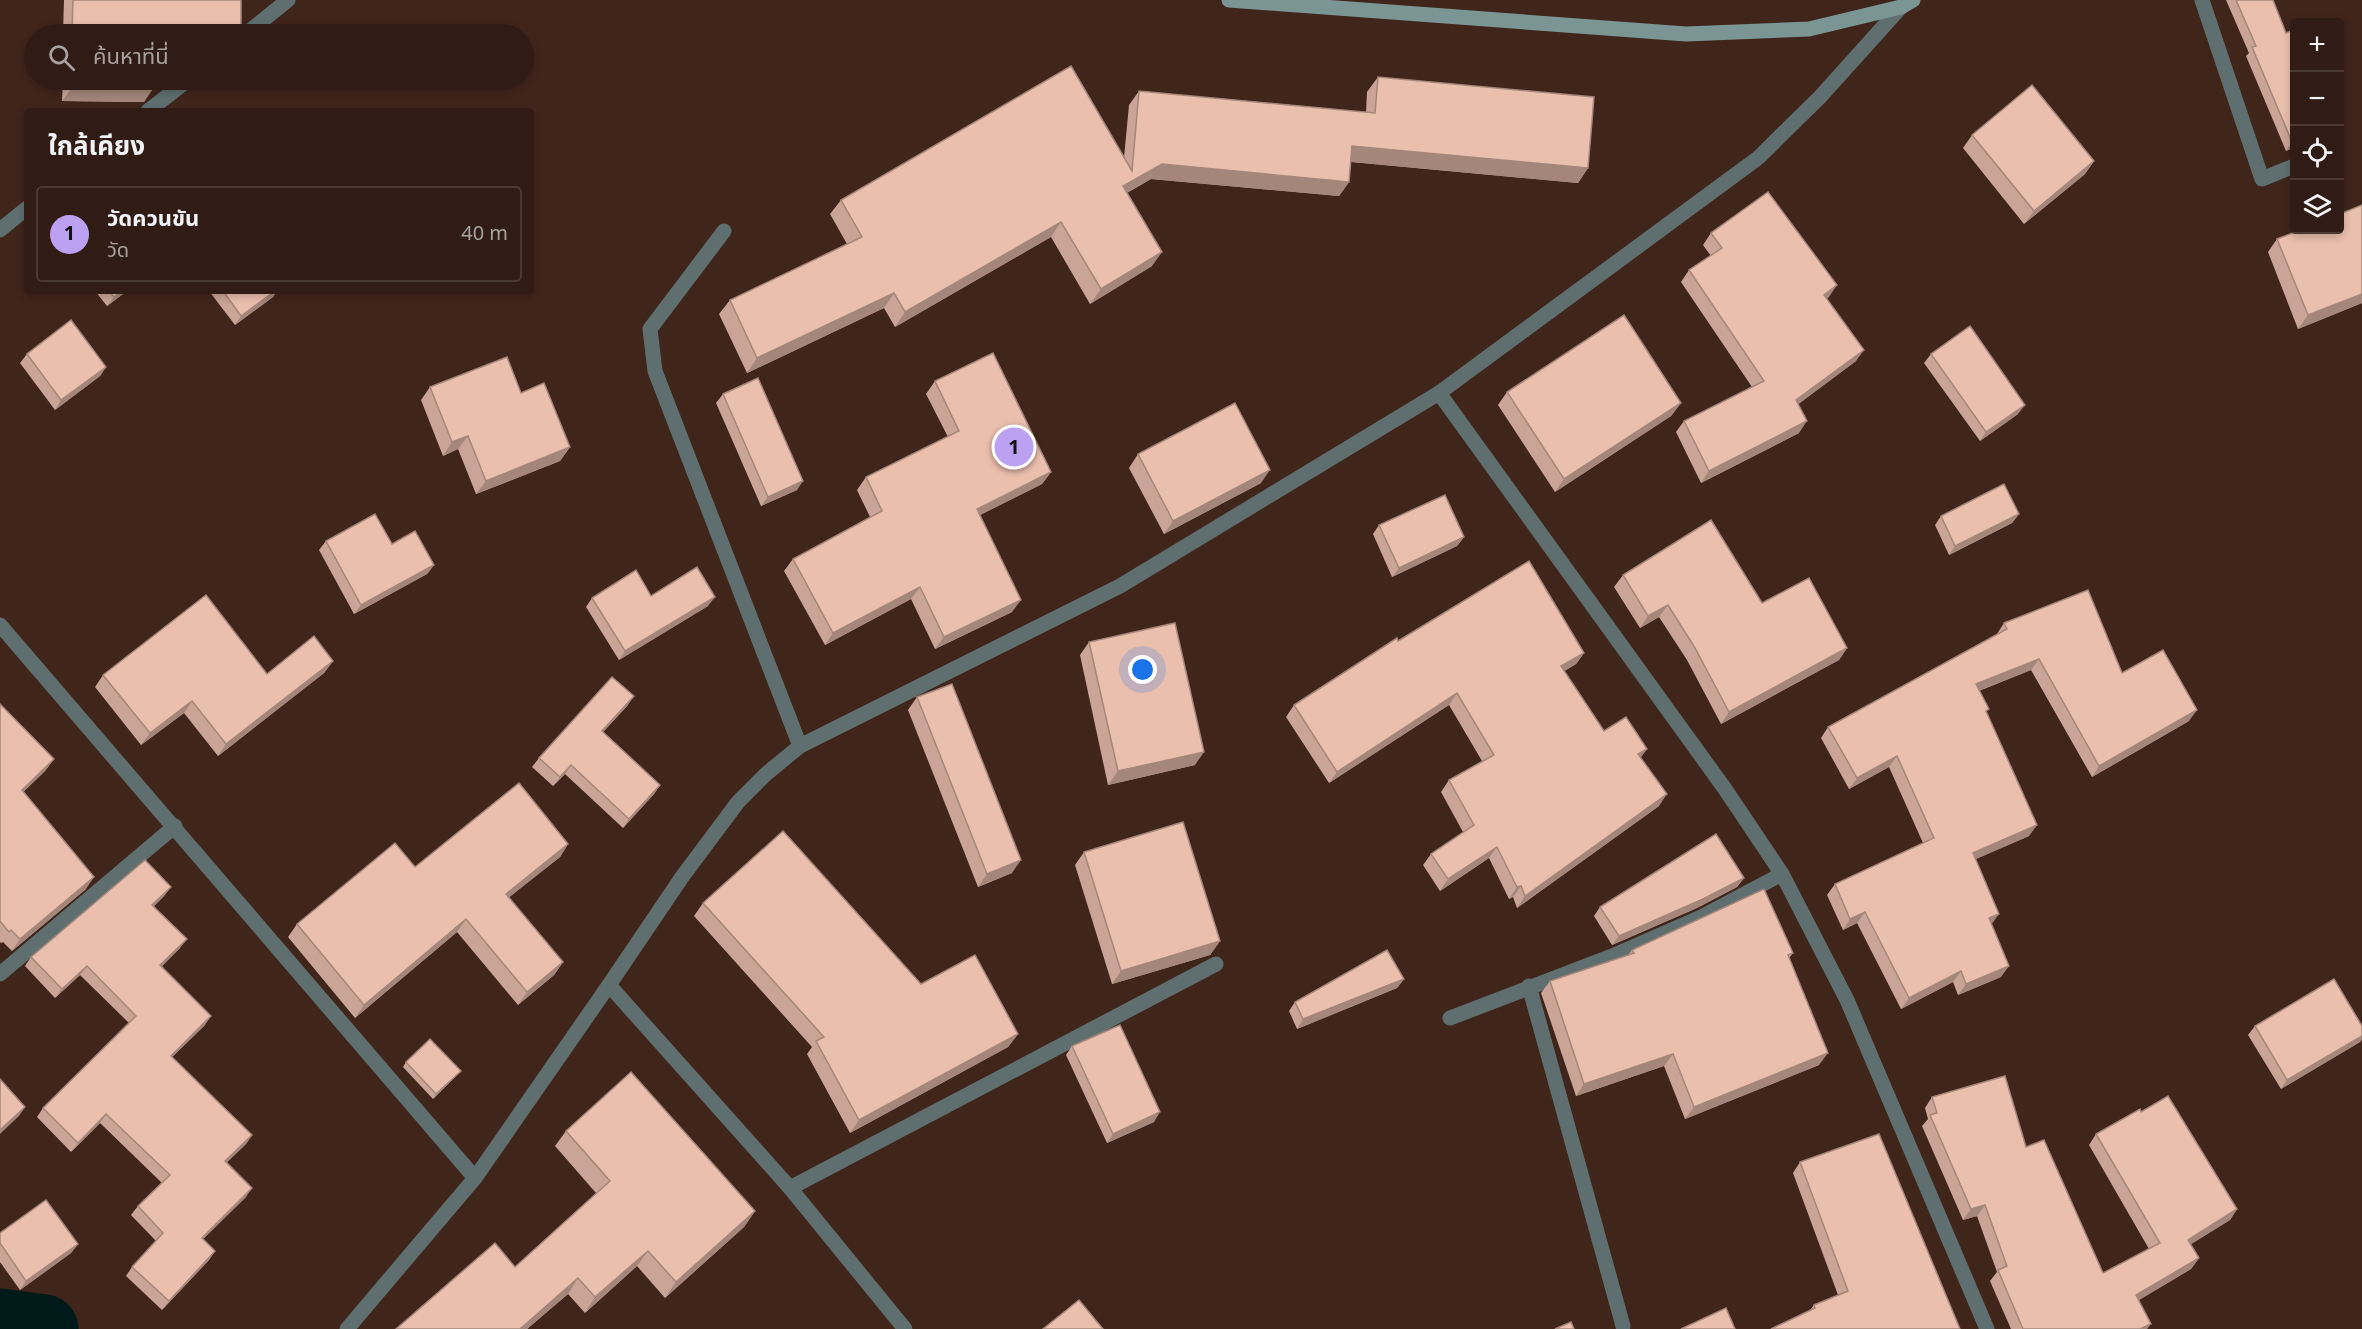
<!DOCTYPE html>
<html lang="th">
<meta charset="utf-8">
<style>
body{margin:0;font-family:Georgia,"Noto Sans Thai",serif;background:#3c2922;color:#f1f3f6}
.controls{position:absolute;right:18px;top:18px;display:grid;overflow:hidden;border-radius:6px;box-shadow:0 3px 9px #0003}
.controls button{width:54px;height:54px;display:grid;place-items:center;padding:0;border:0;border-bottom:2px solid #4b3a34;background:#301c14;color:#f1f3f6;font:30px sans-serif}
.you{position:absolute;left:1143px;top:670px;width:21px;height:21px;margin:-15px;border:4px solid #fff;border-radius:50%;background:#1a73e8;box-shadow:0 0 0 9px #1a73e833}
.badge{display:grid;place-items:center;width:39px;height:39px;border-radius:50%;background:#bca0f2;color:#111;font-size:20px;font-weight:700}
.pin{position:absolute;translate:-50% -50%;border:3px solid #fff;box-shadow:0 2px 6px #0006}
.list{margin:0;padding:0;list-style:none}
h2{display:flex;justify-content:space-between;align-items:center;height:78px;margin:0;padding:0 24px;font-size:26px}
h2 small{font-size:20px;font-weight:400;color:#a8a1a0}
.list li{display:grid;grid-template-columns:39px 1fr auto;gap:18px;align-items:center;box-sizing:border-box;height:96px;margin:0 12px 12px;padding:0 12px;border:2px solid #4b3a34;border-radius:6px}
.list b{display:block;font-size:22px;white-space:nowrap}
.list p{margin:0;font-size:20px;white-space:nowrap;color:#a8a1a0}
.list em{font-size:20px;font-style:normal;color:#a8a1a0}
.icon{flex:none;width:33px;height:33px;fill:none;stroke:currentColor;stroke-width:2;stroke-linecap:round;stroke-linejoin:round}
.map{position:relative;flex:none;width:2362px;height:1329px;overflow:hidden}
.search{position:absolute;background:#301c14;box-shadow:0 3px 9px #0003;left:24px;top:24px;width:510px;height:66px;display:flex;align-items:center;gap:15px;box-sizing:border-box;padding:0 21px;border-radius:33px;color:#a8a1a0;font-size:22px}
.panel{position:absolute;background:#301c14;box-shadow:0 3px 9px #0003;left:24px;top:108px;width:510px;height:186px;border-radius:6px}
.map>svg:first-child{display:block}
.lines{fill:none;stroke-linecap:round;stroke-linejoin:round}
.river{stroke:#001919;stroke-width:69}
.minor{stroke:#5f6f6f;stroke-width:15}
.secondary{stroke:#7a9594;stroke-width:15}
.wall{fill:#caa496}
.shaded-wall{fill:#a4867a}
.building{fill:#ebbfae;stroke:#a4867a;stroke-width:1.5}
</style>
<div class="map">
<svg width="2362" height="1329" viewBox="0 0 2362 1329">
<rect width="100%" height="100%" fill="#40251b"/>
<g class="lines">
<polyline class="river" points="0,1323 44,1329"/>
<g class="minor">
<polyline points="2202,0 2262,179 2294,166"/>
<polyline points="246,34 288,0"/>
<polyline points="148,111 188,80"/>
<polyline points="0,230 27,208"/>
<polyline points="724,231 650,329 655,371 800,746"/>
<polyline points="1439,393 1725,789 1782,874 1847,1000 1987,1329"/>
<polyline points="0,625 475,1178"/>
<polyline points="0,974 175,826"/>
<polyline points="609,985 682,877 738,802 766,774 800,746 1120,586 1439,393 1758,158 1820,97 1901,7"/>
<polyline points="1529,986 1623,1326"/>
<polyline points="1450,1018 1612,956 1701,917 1782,874"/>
<polyline points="790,1188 1216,964"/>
<polyline points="347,1329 475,1178 609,985 790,1188 905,1329"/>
</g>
<polyline class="secondary" points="1229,0 1686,34 1809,29 1901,7 1913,0"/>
</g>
<g class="wall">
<polygon points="64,0 241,0 241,28 236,34 63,34"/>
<polygon points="2226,0 2273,0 2295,147 2286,151 2246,56 2249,53"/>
<polygon points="1378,77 1588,168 1578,183 1351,162 1349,182 1339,196 1151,179 1127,193 1152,266 1090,304 1051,237 895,327 884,308 747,373 719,314 730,300 847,244 830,214 841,200 1124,158 1129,105 1139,91 1366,112 1367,92"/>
<polygon points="63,80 153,80 144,102 62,101"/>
<polygon points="1972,135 2094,161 2085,174 2024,224 1963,148"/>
<polygon points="1711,233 1829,297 1826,298 1856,361 1798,404 1799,433 1701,483 1676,432 1684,421 1752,387 1681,282 1689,270 1711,256 1703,245"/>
<polygon points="2277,239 2362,303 2298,329 2268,252"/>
<polygon points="95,291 127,291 107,306"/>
<polygon points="209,291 277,291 273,297 235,325"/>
<polygon points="27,354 106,367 100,376 55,410 20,363"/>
<polygon points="1931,354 2018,414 1980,441 1924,363"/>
<polygon points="935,381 1051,472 1042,484 980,515 1012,612 935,649 911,599 825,645 784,571 793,559 870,517 857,490 866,477 948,437 926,394"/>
<polygon points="430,387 521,393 570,447 560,461 476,494 458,449 443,456 421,400"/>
<polygon points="1507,392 1681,403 1671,416 1555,492 1498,405"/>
<polygon points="723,394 797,490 761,506 716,403"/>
<polygon points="1138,454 1261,483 1164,534 1129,468"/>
<polygon points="2019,514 2012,523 1949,555 1935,525 1941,516"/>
<polygon points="1379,525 1464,537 1457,546 1392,577 1373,534"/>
<polygon points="326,541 392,544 434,565 427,574 354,614 319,550"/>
<polygon points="1623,575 1762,603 1847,648 1839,660 1721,724 1687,660 1659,617 1640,628 1614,587"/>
<polygon points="651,596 708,606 619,660 586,607 592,598"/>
<polygon points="2004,623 2122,673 2189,721 2092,777 2031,670 1979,691 2029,836 1975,859 1991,924 2001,977 1958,995 1953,982 1901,1009 1857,923 1843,930 1827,895 1835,884 1923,843 1889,767 1849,789 1821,738 1828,727 1997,634"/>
<polygon points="1398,641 1584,653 1576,664 1564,671 1604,731 1647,749 1640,758 1659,806 1517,908 1513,897 1509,899 1489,858 1440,891 1423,865 1431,854 1463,832 1441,792 1449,780 1482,761 1449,705 1329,783 1286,717 1294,705"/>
<polygon points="1089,642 1195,765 1108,785 1080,655"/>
<polygon points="333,661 324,673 218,756 184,713 141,745 95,687 103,675 267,674"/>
<polygon points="917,697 1012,873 978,887 908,710"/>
<polygon points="0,704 54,759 45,771 23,792 86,889 12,951 3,942 1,943 0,942"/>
<polygon points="628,705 603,732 660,785 654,794 623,828 565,774 553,786 532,767 539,758"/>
<polygon points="568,844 560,857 509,897 563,962 554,975 518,1005 457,932 355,1018 288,937 297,924 415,867"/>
<polygon points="1084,852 1220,941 1210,955 1112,984 1075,865"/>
<polygon points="1744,878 1737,887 1697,908 1612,945 1594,916 1600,907"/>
<polygon points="171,887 164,896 154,906 180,948 162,966 205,1025 172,1057 252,1135 246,1144 227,1162 246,1197 203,1239 215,1251 209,1260 162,1310 126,1276 132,1267 156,1241 131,1215 138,1206 162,1183 100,1123 71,1152 37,1117 43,1108 129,1023 80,975 55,998 25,966 31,957"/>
<polygon points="703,903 921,984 1018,1034 1008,1047 850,1133 807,1054 812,1047 694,916"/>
<polygon points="1632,950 1793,953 1789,958 1819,1065 1685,1119 1664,1066 1576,1096 1541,993 1550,981 1628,955"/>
<polygon points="1404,979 1397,988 1297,1029 1289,1011 1295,1002"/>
<polygon points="2255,1026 2362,1026 2362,1039 2360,1042 2281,1089 2248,1035"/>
<polygon points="1072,1046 1154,1122 1107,1143 1066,1055"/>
<polygon points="406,1062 457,1075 433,1099 403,1067"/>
<polygon points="1932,1097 2026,1147 2103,1273 2149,1249 2089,1145 2096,1134 2141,1112 2237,1209 2230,1220 2191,1244 2199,1258 2191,1269 2139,1300 2147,1329 2011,1329 1990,1281 1997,1272 1977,1216 1963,1220 1922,1126 1928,1119 1925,1108"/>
<polygon points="566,1131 755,1211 744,1227 665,1298 637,1266 585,1313 568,1294 527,1329 396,1329 515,1267 596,1193 555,1146"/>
<polygon points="1800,1162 1960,1329 1810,1310 1814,1305 1838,1295 1793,1173"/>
<polygon points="0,1233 78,1244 71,1253 20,1290 0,1262"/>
</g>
<g class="shaded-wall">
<polygon points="155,27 241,28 236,34 150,34"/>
<polygon points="72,88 153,89 144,102 62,101"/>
<polygon points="2295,141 2295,147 2286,151 2292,142"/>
<polygon points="1352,146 1588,168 1578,183 1342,161"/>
<polygon points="2094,161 2085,174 2024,224 2034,211"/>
<polygon points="1162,164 1349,182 1339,196 1151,179 1113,201 1123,186"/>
<polygon points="1061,222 1051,237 895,327 905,312"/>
<polygon points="1162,252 1152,266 1090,304 1101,289"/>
<polygon points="1837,285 1829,297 1816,306 1824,295"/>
<polygon points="121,291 127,291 107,306 114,297"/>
<polygon points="275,291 277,291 273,297 235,325 241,316"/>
<polygon points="894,293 884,308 747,373 757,358"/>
<polygon points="2362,294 2362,303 2298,329 2308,315"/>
<polygon points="1864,350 1856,361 1788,412 1796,400"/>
<polygon points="106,367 100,376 55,410 61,400"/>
<polygon points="1681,403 1671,416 1555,492 1564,479"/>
<polygon points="2025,405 2018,414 1980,441 1986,432"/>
<polygon points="1807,421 1799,433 1701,483 1709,471"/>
<polygon points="468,436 458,449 443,456 452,442"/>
<polygon points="570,447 560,461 476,494 486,481"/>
<polygon points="1270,470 1261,483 1164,534 1173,521"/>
<polygon points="1051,472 1042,484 968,521 977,509"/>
<polygon points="803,481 797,490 761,506 768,497"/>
<polygon points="2019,514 2012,523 1949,555 1955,546"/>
<polygon points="1464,537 1457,546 1392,577 1399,568"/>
<polygon points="434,565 427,574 354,614 361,605"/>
<polygon points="920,587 911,599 825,645 833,633"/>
<polygon points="715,597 708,606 619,660 625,651"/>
<polygon points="1021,600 1012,612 935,649 944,637"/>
<polygon points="1668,605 1659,617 1640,628 1648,616"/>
<polygon points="1847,648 1839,660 1721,724 1729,712"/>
<polygon points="1584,653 1576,664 1553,678 1561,666"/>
<polygon points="2039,659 2031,670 1968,695 1976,684"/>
<polygon points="333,661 324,673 218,756 226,744"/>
<polygon points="1457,693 1449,705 1329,783 1337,772"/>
<polygon points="634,696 628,705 595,741 602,731"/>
<polygon points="192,701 184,713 141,745 150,733"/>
<polygon points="2197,710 2189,721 2092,777 2099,766"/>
<polygon points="1647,749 1639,760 1638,754"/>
<polygon points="1204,752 1195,765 1108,785 1118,771"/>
<polygon points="1897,756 1889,767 1849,789 1857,778"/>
<polygon points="54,759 45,771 13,802 22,790"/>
<polygon points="571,765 565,774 553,786 560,777"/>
<polygon points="660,785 654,794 623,828 629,819"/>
<polygon points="1667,794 1659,806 1517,908 1525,896"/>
<polygon points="2037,825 2029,836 1965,864 1973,853"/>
<polygon points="568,844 560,857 497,907 506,894"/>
<polygon points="1497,847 1489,858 1440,891 1448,879"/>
<polygon points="1021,860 1012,873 978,887 987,874"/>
<polygon points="94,877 86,889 12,951 20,939"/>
<polygon points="1744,878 1737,887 1697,908 1612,945 1619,936"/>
<polygon points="1521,886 1513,897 1509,899 1517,887"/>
<polygon points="171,887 164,896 146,914 152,905"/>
<polygon points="1865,912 1857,923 1843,930 1850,919"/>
<polygon points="1999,914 1991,925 1989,918"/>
<polygon points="466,919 457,932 355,1018 364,1005"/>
<polygon points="187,939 180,948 154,974 160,965"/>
<polygon points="1220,941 1210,955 1112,984 1121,971"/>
<polygon points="563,962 554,975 518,1005 527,992"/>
<polygon points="87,966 80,975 55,998 62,989"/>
<polygon points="2009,966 2001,977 1958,995 1966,984"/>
<polygon points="1961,971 1953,982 1901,1009 1909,998"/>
<polygon points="1404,979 1397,988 1297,1029 1303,1019"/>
<polygon points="211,1016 205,1025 164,1065 171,1056"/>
<polygon points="1018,1034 1008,1047 850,1133 859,1120"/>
<polygon points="2362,1036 2362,1039 2360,1042 2281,1089 2287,1080"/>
<polygon points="1828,1053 1819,1065 1685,1119 1694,1107"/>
<polygon points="1673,1054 1664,1066 1576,1096 1584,1084"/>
<polygon points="461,1071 433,1099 436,1094"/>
<polygon points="25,1107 19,1116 0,1134 0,1130"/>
<polygon points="1160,1112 1154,1122 1107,1143 1113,1134"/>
<polygon points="106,1114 100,1123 71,1152 78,1143"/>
<polygon points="252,1135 246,1144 219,1170 225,1161"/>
<polygon points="252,1188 246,1197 195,1247 202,1238"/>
<polygon points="1985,1205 1977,1216 1963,1220 1971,1209"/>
<polygon points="2237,1209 2230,1220 2180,1251 2188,1240"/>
<polygon points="755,1211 744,1227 665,1298 676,1282"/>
<polygon points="78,1244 71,1253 20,1290 26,1281"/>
<polygon points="215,1251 209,1260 162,1310 169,1301"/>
<polygon points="648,1251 637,1266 585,1313 595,1297"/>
<polygon points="2199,1258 2191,1269 2129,1306 2136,1295"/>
<polygon points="578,1278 568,1294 527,1329 520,1329"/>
<polygon points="2151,1324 2147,1329 2140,1329"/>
</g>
<g class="building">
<polygon points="73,0 241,0 241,28 155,27 155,34 72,34"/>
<polygon points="2236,0 2273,0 2286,33 2295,29 2295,141 2292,142 2252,47 2256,46"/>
<polygon points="1071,66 1132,171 1139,91 1375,113 1378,77 1594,97 1588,168 1352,146 1349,182 1162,164 1123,186 1162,252 1101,289 1061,222 905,312 894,293 757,358 730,300 862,237 841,200"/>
<polygon points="72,80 153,80 153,89 72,88"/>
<polygon points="2032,85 2094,161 2034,211 1972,135"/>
<polygon points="1768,192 1837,285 1824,295 1864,350 1796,400 1807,421 1709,471 1684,421 1764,381 1689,270 1722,248 1711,233"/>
<polygon points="2362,205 2362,294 2308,315 2277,239 2300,230 2340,230 2340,214"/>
<polygon points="109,291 121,291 114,297"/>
<polygon points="223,291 275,291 241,316"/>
<polygon points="1624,315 1681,403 1564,479 1507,392"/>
<polygon points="71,320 106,367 61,400 27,354"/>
<polygon points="1970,326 2025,405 1986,432 1931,354"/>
<polygon points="993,353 1051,472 977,509 1021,600 944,637 920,587 833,633 793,559 882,511 866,477 959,431 935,381"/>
<polygon points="507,357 521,393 544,383 570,447 486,481 468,436 452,442 430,387"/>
<polygon points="758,378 803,481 768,497 723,394"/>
<polygon points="1235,403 1270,470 1173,521 1138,454"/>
<polygon points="2004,484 2019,514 1955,546 1941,516"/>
<polygon points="1445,495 1464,537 1399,568 1379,525"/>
<polygon points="375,514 392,544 415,531 434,565 361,605 326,541"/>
<polygon points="1711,520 1762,603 1809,578 1847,648 1729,712 1695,648 1668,605 1648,616 1623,575"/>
<polygon points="1529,561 1584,653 1561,666 1604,731 1626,717 1647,749 1638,754 1667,794 1525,896 1521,886 1517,887 1497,847 1448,879 1431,854 1474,825 1449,780 1494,755 1457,693 1337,772 1294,705 1397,638 1398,641"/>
<polygon points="697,567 715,597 625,651 592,598 636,570 651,596"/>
<polygon points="2088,590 2122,673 2163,650 2197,710 2099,766 2039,659 1976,684 1989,709 1986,711 2037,825 1973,853 1999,914 1989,918 2009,966 1966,984 1961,971 1909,998 1865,912 1850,919 1835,884 1934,838 1897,756 1857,778 1828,727 2007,629 2004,623"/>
<polygon points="206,595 267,674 314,636 333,661 226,744 192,701 150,733 103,675"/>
<polygon points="1175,623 1204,752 1118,771 1089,642"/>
<polygon points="612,677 634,696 602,731 660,785 629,819 571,765 560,777 539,758"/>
<polygon points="952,684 1021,860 987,874 917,697"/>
<polygon points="0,704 54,759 22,790 94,877 20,939 11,930 9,932 0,921"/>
<polygon points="519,783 568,844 506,894 563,962 527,992 466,919 364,1005 297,924 395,843 415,867"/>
<polygon points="1183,822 1220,941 1121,971 1084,852"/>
<polygon points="783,831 921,984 975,955 1018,1034 859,1120 816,1041 824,1037 703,903"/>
<polygon points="1716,834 1744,878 1703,899 1619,936 1600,907"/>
<polygon points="145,860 171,887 152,905 187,939 160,965 211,1016 171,1056 252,1135 225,1161 252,1188 202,1238 215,1251 169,1301 132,1267 163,1233 138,1206 170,1175 106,1114 78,1143 43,1108 136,1016 87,966 62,989 31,957"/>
<polygon points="1764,889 1793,953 1788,955 1828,1053 1694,1107 1673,1054 1584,1084 1550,981 1634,953 1632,950"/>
<polygon points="1387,950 1404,979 1303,1019 1295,1002"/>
<polygon points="2334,979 2362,1026 2362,1036 2287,1080 2255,1026"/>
<polygon points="1120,1025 1160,1112 1113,1134 1072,1046"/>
<polygon points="430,1039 461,1071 436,1094 406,1062"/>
<polygon points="631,1072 755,1211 676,1282 648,1251 595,1297 578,1278 520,1329 396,1329 495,1243 515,1267 610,1181 566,1131"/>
<polygon points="2005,1076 2026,1147 2044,1140 2103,1273 2160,1243 2096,1134 2140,1109 2141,1112 2168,1096 2237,1209 2188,1240 2199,1258 2136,1295 2151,1324 2140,1329 2023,1329 1998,1270 2007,1266 1985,1205 1971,1209 1930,1115 1937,1113 1932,1097"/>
<polygon points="0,1079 25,1107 0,1130"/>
<polygon points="1879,1134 1960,1329 1771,1329 1815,1308 1814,1305 1848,1291 1800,1162"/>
<polygon points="46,1200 78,1244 26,1281 0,1243 0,1233"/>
<polygon points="1079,1300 1103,1329 1043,1329"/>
<polygon points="1726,1308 1735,1329 1681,1329"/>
<polygon points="1571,1322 1574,1329 1555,1329"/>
</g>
</svg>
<div class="controls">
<button>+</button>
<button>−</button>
<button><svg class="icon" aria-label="locate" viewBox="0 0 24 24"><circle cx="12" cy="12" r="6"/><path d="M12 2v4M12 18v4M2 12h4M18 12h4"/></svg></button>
<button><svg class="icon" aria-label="layers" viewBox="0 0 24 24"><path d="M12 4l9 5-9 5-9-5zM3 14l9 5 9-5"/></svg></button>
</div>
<div class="you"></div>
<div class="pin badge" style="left:1014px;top:447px">1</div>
<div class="search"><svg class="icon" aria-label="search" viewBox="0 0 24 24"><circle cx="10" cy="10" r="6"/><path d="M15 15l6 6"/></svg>ค้นหาที่นี่</div>
<section class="panel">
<h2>ใกล้เคียง<small></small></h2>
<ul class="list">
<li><span class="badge">1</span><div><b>วัดควนขัน</b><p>วัด</p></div><em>40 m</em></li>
</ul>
</section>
</div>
